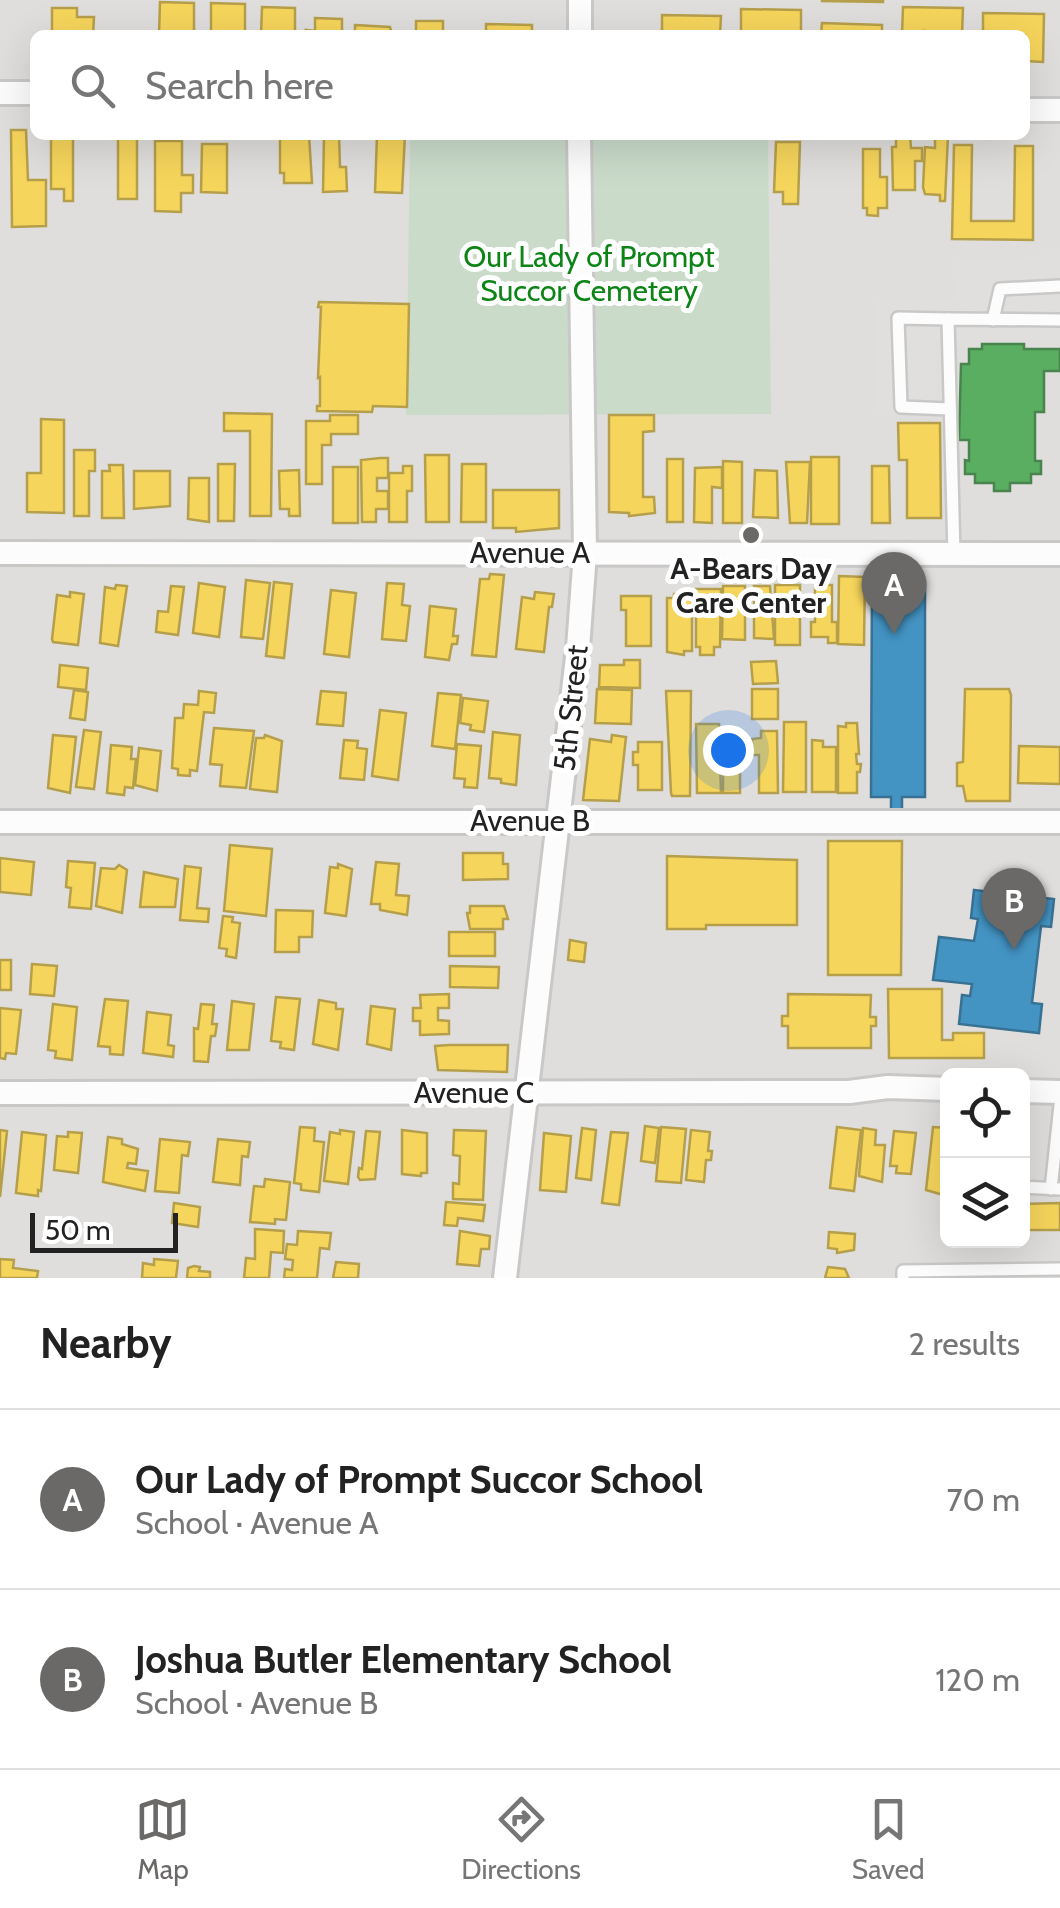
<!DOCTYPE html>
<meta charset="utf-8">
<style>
body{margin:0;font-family:Cabin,sans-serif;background:#f2f2f2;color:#222}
.controls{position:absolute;right:30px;bottom:30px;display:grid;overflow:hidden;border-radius:15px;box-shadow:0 10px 40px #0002}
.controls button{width:90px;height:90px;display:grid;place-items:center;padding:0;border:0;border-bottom:2px solid #e0e0e0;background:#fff;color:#222;font:50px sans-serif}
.scale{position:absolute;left:30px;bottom:25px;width:148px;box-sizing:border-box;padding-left:10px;border:5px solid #222;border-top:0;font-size:28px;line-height:35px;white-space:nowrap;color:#222;-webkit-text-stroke:8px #fff;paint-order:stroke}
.you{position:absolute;left:728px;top:750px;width:35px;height:35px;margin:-25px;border:8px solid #fff;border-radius:50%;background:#1a73e8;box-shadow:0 0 0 15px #1a73e833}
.badge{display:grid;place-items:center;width:65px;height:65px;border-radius:50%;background:#6a6968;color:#fff;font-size:32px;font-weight:700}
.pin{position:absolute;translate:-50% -82px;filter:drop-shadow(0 2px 5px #0008)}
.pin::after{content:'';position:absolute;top:52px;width:35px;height:30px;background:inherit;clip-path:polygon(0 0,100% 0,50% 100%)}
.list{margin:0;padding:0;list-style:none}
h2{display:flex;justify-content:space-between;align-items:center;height:130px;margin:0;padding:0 40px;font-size:42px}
h2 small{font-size:32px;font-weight:400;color:#767676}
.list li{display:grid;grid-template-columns:65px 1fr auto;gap:30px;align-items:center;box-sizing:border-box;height:180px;padding:0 40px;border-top:2px solid #e0e0e0}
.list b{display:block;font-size:38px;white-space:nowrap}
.list p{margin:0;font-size:32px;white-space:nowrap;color:#767676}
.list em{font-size:32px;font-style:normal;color:#767676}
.icon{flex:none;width:55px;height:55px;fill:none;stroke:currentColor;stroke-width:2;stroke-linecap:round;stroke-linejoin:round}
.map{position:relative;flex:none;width:1060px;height:1278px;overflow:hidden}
.search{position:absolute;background:#fff;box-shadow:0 10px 40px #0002;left:30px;right:30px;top:30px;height:110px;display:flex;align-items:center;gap:25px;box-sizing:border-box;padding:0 35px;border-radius:15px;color:#767676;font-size:38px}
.sheet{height:490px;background:#fff}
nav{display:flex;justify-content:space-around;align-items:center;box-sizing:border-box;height:140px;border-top:2px solid #e0e0e0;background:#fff;font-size:28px;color:#767676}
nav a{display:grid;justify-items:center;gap:5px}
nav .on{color:#6a6968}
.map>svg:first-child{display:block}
.residential{fill:#dfdedc;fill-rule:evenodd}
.cemetery{fill:#cadbca}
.parking{fill:#e0dfde}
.homes{fill:#f6d55c;stroke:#b69f4b;stroke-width:2.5}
.schools{fill:#4393c3;stroke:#397193;stroke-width:2.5}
.public{fill:#5aae61;stroke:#49844e;stroke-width:2.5}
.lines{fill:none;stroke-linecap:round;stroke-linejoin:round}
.lane-casing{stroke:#c9c8c7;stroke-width:16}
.street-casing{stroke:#c9c8c7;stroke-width:28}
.lane{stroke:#fdfcfc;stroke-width:11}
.street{stroke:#fdfcfc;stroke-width:22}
.poi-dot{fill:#6a6968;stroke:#fff;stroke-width:4}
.labels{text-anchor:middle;stroke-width:10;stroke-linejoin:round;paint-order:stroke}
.park-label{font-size:30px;fill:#0c8416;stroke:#fff}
.street-label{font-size:30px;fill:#222;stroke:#fff}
.poi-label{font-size:30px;font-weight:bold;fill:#222;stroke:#fff}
</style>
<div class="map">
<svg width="1060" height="1278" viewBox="0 0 1060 1278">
<rect width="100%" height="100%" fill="#f0eeeb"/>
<path class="residential" d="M0 0H1060V1278H0ZM35 35H1025V135H35ZM948 1076H1022V1240H948Z"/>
<polygon class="cemetery" points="410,135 768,135 771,414 406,415"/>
<polygon class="parking" points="1040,255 1060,255 1060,339 935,340 935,417 878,416 877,298 955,298 952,258 1039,263"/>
<g class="homes">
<polygon points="822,0 883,0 883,2 822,1"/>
<polygon points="160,2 194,3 194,35 159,34"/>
<polygon points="211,3 245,4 245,35 211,34"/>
<polygon points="262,7 295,8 295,35 261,35"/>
<polygon points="903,7 963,8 962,35 924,31 924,35 902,35"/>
<polygon points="52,8 77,8 77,17 94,17 93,35 52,35"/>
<polygon points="741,9 801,10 801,35 741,35"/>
<polygon points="983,13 1044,14 1043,62 1025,61 1025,35 983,35"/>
<polygon points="662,15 721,16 720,35 662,35"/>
<polygon points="315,18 342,19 342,35 306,35 306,30 315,31"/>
<polygon points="416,21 443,21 443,35 407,35 407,32 416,32"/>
<polygon points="822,23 882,25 882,35 821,35"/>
<polygon points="486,24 532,25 532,34 543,35 486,35"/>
<polygon points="355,25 390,27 392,35 355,35"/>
<polygon points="11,130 26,130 28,180 46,180 46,226 12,227"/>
<polygon points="51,135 73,135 73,201 64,201 64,189 51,189"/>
<rect x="118" y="135" width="19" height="64"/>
<polygon points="280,135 309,135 312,183 284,183 284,173 280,173"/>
<polygon points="339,135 340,167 346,167 347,191 323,192 324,136"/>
<polygon points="377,135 405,135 402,193 375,192"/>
<polygon points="896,135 910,135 911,148 922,148 922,161 915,161 915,190 893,190 892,147 896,147"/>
<polygon points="935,135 948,135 945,201 940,201 940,195 925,194 923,187 925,147 935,148"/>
<polygon points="155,141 182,141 182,175 193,175 193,193 181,193 181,212 155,211"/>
<polygon points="776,142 800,142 798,204 783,204 783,192 774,192"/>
<polygon points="202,144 227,144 227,193 201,192"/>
<polygon points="954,145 972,145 971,221 1014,221 1015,146 1033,146 1033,240 952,239"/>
<polygon points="863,149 880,149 880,177 887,177 887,208 878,208 878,216 867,215 867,208 863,208"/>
<polygon points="319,302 409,304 407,407 373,406 372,412 317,411 317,406 320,406 320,377 318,378 321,307 318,307"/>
<polygon points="224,413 272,414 271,516 250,516 250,431 224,431"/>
<polygon points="330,415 358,415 358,434 331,434 331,445 322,445 322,484 306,484 306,421 330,421"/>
<polygon points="609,415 654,415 654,431 643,432 643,497 654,497 655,513 629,516 629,513 609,512"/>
<polygon points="41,419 64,420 64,513 27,512 27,473 41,473"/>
<polygon points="898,423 940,423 941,518 907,518 907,460 899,460"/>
<polygon points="74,450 95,450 95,471 89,471 89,516 74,516"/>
<polygon points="425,455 449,455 449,522 426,522"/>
<rect x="811" y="457" width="28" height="67"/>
<polygon points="380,458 388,458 388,478 377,478 377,491 388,491 388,509 376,509 376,522 362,522 361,460"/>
<rect x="667" y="459" width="16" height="63"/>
<polygon points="723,461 742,462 742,523 723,523"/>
<polygon points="786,462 810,462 807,523 790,523"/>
<polygon points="218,464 235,464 234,521 218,521"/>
<polygon points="462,464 486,464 486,522 461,522"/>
<polygon points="109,465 123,465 124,518 102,518 102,471 110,471"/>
<polygon points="403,466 412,466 412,491 407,491 407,522 389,522 389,473 403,473"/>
<polygon points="872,466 889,466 890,523 872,523"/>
<rect x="333" y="467" width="25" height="56"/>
<polygon points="722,467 722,488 712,487 712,523 694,522 695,468"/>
<polygon points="299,470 300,516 289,516 289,509 280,509 279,471"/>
<polygon points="755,470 777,471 778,518 753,517"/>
<polygon points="134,471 170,471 170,506 134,509"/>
<polygon points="189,478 209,478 209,522 188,519"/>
<polygon points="493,490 559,490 559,528 516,532 516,528 493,528"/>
<polygon points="490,574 504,575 496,657 472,655 480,579 489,579"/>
<polygon points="839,576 865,577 864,645 838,644"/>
<polygon points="246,580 270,583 263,639 241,637"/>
<polygon points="274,582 292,584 284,658 266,656"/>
<polygon points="199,583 225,587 219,637 193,633"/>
<polygon points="387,583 404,584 402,605 410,606 406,641 382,639"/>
<polygon points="116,585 127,586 118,646 100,643 105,587 115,589"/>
<rect x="775" y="585" width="25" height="60"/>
<polygon points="815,585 832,585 832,622 837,622 837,643 828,643 828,637 811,637 811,622 815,622"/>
<polygon points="171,586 184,587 178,635 156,632 158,611 168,612"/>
<polygon points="723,586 745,586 745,640 722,639"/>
<polygon points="754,586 770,586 774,639 754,638"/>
<polygon points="696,589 721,589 720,647 714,647 714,655 700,655 700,647 696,647"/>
<polygon points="331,590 356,593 349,657 324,654"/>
<polygon points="70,592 84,594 78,645 53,642 52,639 57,595 70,597"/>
<polygon points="535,592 554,594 552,607 549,607 544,652 516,649 522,597 534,599"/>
<polygon points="674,594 692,594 692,651 684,651 684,655 667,652 667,598 674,598"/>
<polygon points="621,596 651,596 651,646 626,646 626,610 621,610"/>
<polygon points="430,606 456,609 453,636 458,636 457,644 452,644 449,660 425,657"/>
<polygon points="624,660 640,660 640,688 599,687 600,665 624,665"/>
<polygon points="776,661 778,683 753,684 751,662"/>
<polygon points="60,665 88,668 86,690 58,687"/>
<polygon points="597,689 632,690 631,724 595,723"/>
<rect x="752" y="689" width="26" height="30"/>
<polygon points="965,689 1009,689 1011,695 1010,801 966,801 963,786 957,786 957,763 963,762"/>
<polygon points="74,690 88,692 85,720 70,718"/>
<polygon points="199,691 216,693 214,713 204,712 197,771 190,770 190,776 178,775 178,769 172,768 175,718 183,718 184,704 198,705"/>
<polygon points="321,691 346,693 343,726 317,724"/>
<polygon points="666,691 691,691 690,796 672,796 671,793"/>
<polygon points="438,693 461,695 455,749 432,746"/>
<polygon points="463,698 488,701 484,732 470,730 471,725 460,723"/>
<polygon points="380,710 406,713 398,780 372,776"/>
<polygon points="784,722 806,722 806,792 783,792"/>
<polygon points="846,723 857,723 859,754 856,754 857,764 861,764 860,772 857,772 857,793 838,793 838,726 846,727"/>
<polygon points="696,724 719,724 721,793 697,793"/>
<polygon points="214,728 254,731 246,788 220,786 222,765 210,764"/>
<polygon points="84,730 101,732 94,789 76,787"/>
<polygon points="761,731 777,731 778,793 759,793 759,755 752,755 752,739 761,738"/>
<polygon points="493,732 520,735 516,785 501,783 501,779 489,778"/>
<polygon points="53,735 76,737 70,793 48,788"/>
<polygon points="265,735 282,741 277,792 250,789 256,738 264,738"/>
<polygon points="612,735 626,737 619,801 583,800 590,739 611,742"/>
<rect x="723" y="736" width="17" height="57"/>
<polygon points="344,740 358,741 357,748 367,749 364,780 340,778"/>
<polygon points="812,740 823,741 823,747 836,747 836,792 812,792"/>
<polygon points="638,742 662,742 662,790 638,790 638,765 633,765 633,752 638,752"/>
<polygon points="457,744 481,746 477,788 464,787 465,779 454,778"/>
<polygon points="111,745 132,747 131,759 136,759 133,788 125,787 124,795 107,793"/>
<polygon points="1019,746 1060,747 1060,784 1018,783"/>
<polygon points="139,748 161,751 157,791 135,785"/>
<polygon points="828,841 902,841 901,975 828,975"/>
<polygon points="230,845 272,849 266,916 224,911"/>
<polygon points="463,853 503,853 503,864 508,864 508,879 463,880"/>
<polygon points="667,856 797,860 797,925 706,925 706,929 667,929"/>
<polygon points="0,858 34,862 31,895 0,892"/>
<polygon points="68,861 95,863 91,909 69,907 71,888 66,887"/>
<polygon points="376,862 399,864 396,895 409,896 407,915 380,910 380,904 371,904"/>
<polygon points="338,864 352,869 346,916 325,913 330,867 338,868"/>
<polygon points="119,865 127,870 122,913 96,906 101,868 115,869"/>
<polygon points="185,866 201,868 197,908 209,909 208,922 180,920"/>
<polygon points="144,872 178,879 175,907 140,907"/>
<polygon points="470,906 504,906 508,919 503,919 503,929 470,929 467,913 470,913"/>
<polygon points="276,910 313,911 312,937 299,937 299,952 275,952"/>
<polygon points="223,916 233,917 232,922 240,923 236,958 226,956 227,949 219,948"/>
<rect x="449" y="932" width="46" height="24"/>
<polygon points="570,940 586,943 584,962 568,960"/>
<rect x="0" y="960" width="11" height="30"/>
<polygon points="32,964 57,966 54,996 30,994"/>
<polygon points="450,966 499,967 498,988 450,987"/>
<polygon points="888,989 942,989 942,1040 953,1040 953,1033 984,1033 984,1058 889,1058"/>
<polygon points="449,994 449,1008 438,1008 438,1020 449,1021 449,1034 420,1035 420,1021 413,1021 413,1008 421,1008 420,995"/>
<polygon points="788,994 871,995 870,1017 876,1017 876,1026 871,1026 871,1048 788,1048 788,1026 782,1026 782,1016 788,1016"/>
<polygon points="276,997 300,999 294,1050 280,1048 281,1042 271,1041"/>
<polygon points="105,999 128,1001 123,1055 110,1054 110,1047 98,1046"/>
<polygon points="319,1000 336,1003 336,1009 343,1009 338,1050 313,1044"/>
<polygon points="232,1001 254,1004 249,1050 227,1050"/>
<polygon points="53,1004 77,1007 72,1060 55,1058 56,1051 48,1050"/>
<polygon points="201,1004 214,1005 212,1024 217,1024 215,1036 211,1036 208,1062 194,1061 194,1028 198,1029"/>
<polygon points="371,1006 395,1009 391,1050 367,1044"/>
<polygon points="0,1008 21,1010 16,1054 6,1053 5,1059 0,1058"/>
<polygon points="147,1012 171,1015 168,1045 174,1046 173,1057 143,1053"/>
<polygon points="449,1045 508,1045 507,1072 438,1070 435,1046"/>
<polygon points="645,1126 659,1128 655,1163 641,1161"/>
<polygon points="300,1127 315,1128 314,1141 324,1142 319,1192 301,1190 301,1184 294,1183"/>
<polygon points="661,1127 686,1129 681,1183 656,1181"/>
<polygon points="837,1127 861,1130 854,1191 830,1188"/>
<polygon points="933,1127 948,1128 947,1196 926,1190"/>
<polygon points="582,1128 596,1130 591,1180 576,1178"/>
<polygon points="863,1128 876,1130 875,1145 885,1145 882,1182 859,1176"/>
<polygon points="0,1130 7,1131 0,1197"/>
<polygon points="340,1130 354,1132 348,1184 324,1181 330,1132 340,1134"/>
<polygon points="402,1130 427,1133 427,1173 421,1173 421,1176 402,1174"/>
<polygon points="454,1130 486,1131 483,1200 453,1199 453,1183 459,1184 460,1156 453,1155"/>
<polygon points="691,1130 710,1132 708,1151 712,1151 711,1160 706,1160 704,1182 686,1180"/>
<polygon points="366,1131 380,1132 375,1179 360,1180 358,1177 359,1168 362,1169"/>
<polygon points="894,1131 916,1133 911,1174 896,1173 897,1166 890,1166"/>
<polygon points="22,1132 46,1135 41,1191 38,1190 38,1196 16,1193"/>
<polygon points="68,1132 82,1133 78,1173 54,1170 57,1136 68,1137"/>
<polygon points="611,1132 628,1133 619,1205 602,1203"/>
<polygon points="544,1133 571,1136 566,1192 540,1190"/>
<polygon points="108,1137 122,1139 122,1144 138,1149 136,1164 128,1163 127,1168 148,1171 145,1191 103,1182"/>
<polygon points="160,1139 190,1142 188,1156 182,1155 179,1193 155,1191"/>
<polygon points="218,1139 250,1142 248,1157 242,1156 240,1185 213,1182"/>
<polygon points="265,1179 290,1182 286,1220 275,1219 275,1224 250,1222 254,1186 264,1187"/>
<polygon points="446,1202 485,1205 483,1221 458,1218 457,1226 444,1225"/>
<polygon points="174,1203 200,1207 198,1227 172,1223"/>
<polygon points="1060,1203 1060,1230 1022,1230 1022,1204"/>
<polygon points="255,1229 284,1231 283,1253 271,1252 269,1278 244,1278 246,1258 255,1259"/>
<polygon points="298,1231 331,1233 329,1249 320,1248 317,1278 284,1278 285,1269 292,1270 293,1260 285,1259 287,1244 297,1245"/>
<polygon points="460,1231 490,1236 489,1249 481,1249 479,1266 457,1264"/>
<polygon points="829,1232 855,1234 854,1250 837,1253 837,1249 828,1248"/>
<polygon points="0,1259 14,1260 13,1268 38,1271 37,1278 0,1278"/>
<polygon points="154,1259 178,1261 176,1278 142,1278 143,1263 154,1265"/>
<polygon points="336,1262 359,1264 358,1278 333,1278"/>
<polygon points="194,1266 200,1267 199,1271 210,1272 210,1278 187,1278 188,1268"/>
<polygon points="828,1267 845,1269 849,1278 825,1278"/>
</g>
<g class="schools">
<polygon points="872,580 925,581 925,797 902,797 902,810 891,810 891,797 871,797"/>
<polygon points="974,890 1054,899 1051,927 1041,926 1032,1003 1042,1004 1039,1033 959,1024 962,995 970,996 972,984 933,980 939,937 974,941 978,919 971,918"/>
</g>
<polygon class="public" points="982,344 1024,344 1024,349 1060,349 1060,371 1044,371 1044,412 1035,412 1035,461 1041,461 1041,474 1031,474 1031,483 1010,483 1010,491 994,491 994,483 975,483 975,474 965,474 965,460 969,461 969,440 959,440 961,364 969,364 969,349 982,349"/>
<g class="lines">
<g class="lane-casing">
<g id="lane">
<polyline points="948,319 898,318 901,407 950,409"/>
<polyline points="993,320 1000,289 1060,286"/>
<polyline points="954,554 948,319 1060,320"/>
<polyline points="1022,1187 1060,1189"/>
<polyline points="1051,1189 1060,1105"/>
<polyline points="903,1278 903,1271 1060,1269"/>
</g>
</g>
<g class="street-casing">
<g id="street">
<polyline points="580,35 580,0"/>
<polyline points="0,93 35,93"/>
<polyline points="1025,110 1060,110"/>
<polyline points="0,553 1060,554"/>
<polyline points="0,822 1060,822"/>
<polyline points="1022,1091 1060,1092"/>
<polyline points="0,1093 849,1092 888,1087 948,1089"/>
<polyline points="505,1278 578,648 585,553 579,135"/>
</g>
</g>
<use href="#lane" class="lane"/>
<use href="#street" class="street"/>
</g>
<circle class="poi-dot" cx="751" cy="535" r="10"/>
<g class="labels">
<g class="park-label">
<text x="589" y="267">Our Lady of Prompt<tspan x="589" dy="34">Succor Cemetery</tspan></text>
</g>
<g class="street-label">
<text x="530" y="563">Avenue A</text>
<text transform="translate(571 708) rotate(-84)" y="10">5th Street</text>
<text x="530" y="831">Avenue B</text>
<text x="474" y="1103">Avenue C</text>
</g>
<g class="poi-label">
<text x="751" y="579">A-Bears Day<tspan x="751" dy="34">Care Center</tspan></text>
</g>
</g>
</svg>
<div class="controls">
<button><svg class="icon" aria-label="locate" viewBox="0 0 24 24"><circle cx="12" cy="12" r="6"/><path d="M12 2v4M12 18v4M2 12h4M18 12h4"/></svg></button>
<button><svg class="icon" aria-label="layers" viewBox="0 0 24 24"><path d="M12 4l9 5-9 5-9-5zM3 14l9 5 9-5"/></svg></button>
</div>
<div class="scale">50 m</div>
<div class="you"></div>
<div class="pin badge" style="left:894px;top:634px">A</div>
<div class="pin badge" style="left:1014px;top:950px">B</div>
<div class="search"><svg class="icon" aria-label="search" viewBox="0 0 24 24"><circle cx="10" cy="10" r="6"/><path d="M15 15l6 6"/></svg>Search here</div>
</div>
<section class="sheet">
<h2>Nearby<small>2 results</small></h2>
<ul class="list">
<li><span class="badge">A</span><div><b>Our Lady of Prompt Succor School</b><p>School · Avenue A</p></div><em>70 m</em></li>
<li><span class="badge">B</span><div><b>Joshua Butler Elementary School</b><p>School · Avenue B</p></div><em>120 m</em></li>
</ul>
</section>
<nav>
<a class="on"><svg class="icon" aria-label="map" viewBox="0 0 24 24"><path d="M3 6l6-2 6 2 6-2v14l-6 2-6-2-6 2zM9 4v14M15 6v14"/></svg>Map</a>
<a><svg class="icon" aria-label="directions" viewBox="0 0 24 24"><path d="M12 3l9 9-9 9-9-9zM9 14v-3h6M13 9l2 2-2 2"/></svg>Directions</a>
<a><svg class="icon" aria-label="saved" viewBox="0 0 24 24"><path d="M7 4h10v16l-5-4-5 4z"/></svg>Saved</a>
</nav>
